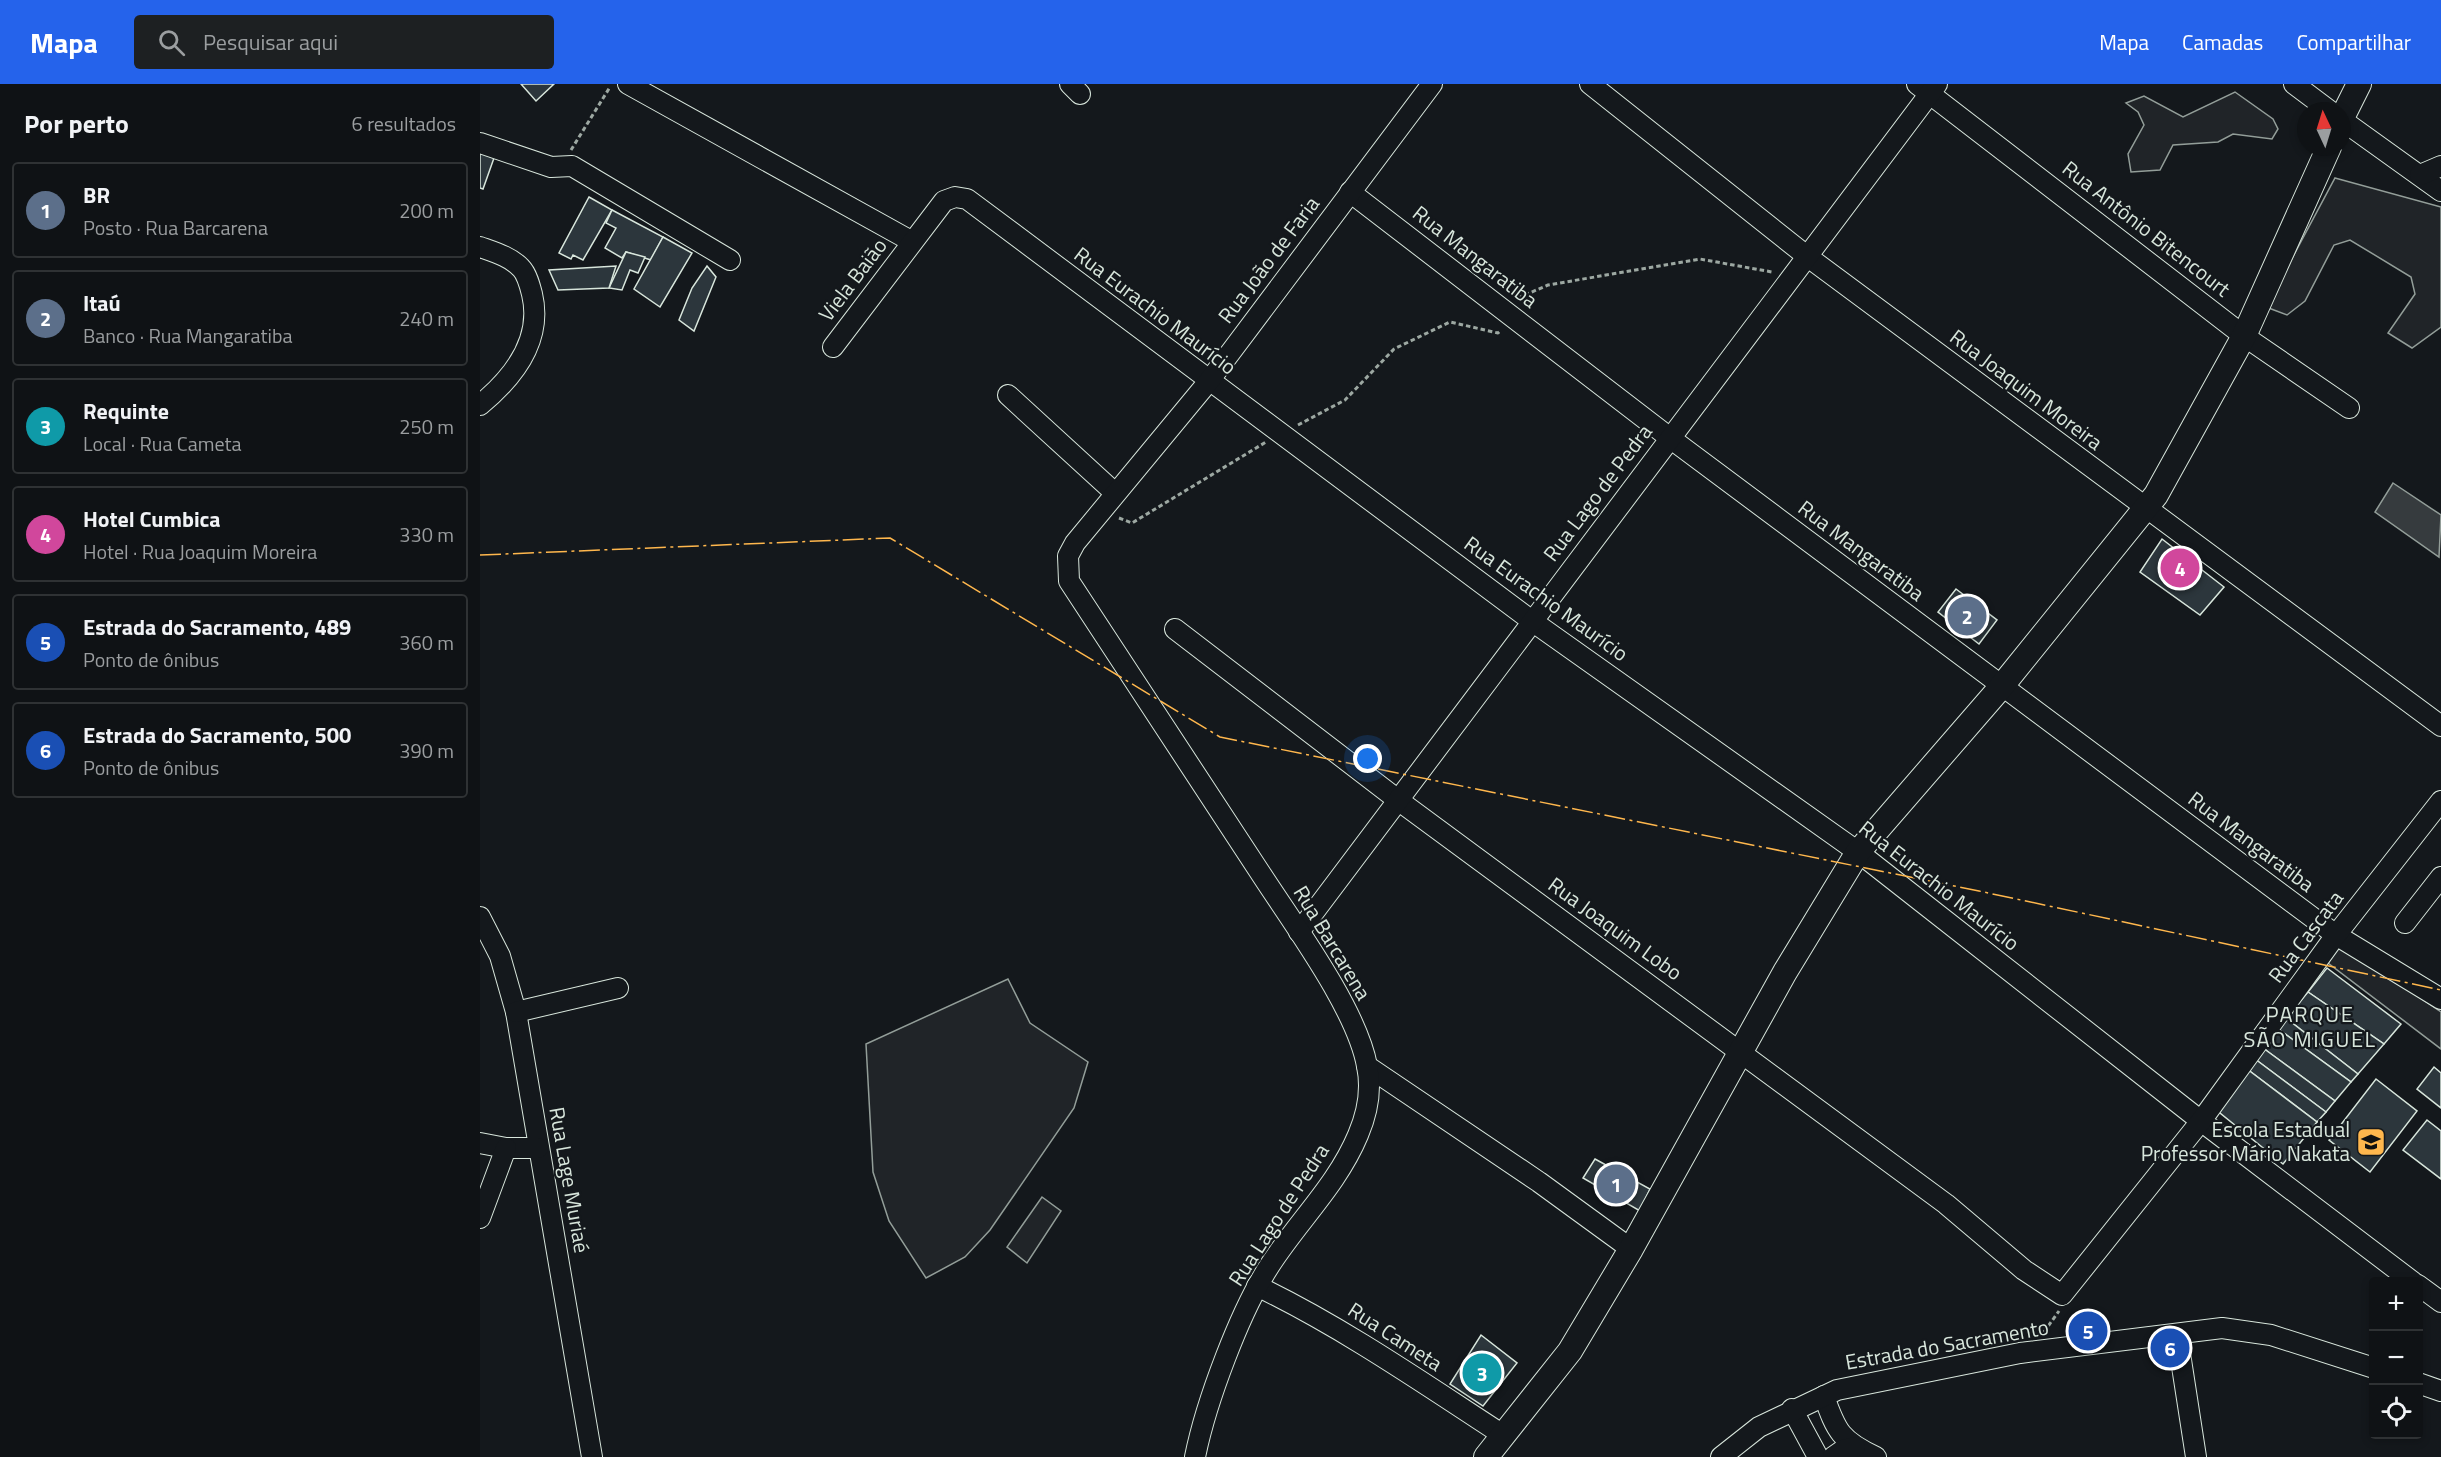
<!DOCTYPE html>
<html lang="pt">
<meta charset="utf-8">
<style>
body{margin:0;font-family:"Titillium Web",sans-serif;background:#1d2022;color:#f1f3f6}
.controls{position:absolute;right:18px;bottom:18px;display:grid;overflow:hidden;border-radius:6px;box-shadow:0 3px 9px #0003}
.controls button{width:54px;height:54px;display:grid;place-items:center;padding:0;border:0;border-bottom:2px solid #2f3234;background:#0f1215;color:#f1f3f6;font:30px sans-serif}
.compass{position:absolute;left:1817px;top:18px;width:54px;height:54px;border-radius:50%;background:#0f1215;box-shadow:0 3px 9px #0003;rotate:356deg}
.you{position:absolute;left:888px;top:675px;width:21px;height:21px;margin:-15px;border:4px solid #fff;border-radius:50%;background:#1a73e8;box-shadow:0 0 0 9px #1a73e833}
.badge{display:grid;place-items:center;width:39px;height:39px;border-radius:50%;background:#2563eb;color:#fff;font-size:20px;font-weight:700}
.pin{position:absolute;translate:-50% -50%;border:3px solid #fff;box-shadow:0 2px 6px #0006}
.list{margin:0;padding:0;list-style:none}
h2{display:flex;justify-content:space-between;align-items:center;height:78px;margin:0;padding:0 24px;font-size:26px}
h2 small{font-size:20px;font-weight:400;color:#9b9ea0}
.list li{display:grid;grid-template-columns:39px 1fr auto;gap:18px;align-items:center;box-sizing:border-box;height:96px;margin:0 12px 12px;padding:0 12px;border:2px solid #2f3234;border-radius:6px}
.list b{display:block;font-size:22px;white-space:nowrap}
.list p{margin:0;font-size:20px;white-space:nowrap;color:#9b9ea0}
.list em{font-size:20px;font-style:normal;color:#9b9ea0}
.icon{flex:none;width:33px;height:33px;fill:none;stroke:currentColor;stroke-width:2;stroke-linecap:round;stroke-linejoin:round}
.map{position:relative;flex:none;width:1961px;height:1373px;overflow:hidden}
header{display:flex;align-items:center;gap:36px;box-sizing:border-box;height:84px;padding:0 30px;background:#2563eb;color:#fff}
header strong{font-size:28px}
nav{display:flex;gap:33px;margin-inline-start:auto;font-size:21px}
.search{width:420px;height:54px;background:#1d2022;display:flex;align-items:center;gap:15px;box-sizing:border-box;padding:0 21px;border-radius:6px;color:#9b9ea0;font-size:22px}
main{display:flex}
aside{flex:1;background:#0f1215}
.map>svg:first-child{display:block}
.green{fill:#202428;stroke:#939e99;stroke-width:1.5}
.water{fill:#363b3e;stroke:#939e99;stroke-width:1.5}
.building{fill:#2c363c;stroke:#d8e6dc;stroke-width:1.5}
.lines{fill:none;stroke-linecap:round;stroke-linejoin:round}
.minor-casing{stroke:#d8e6dc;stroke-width:22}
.major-casing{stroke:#d8e6dc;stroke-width:26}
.path{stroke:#9da8a2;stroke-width:3;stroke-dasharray:4.5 3;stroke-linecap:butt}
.minor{stroke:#14181c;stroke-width:20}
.major{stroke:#14181c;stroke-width:24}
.power{stroke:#ffb74d;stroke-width:1.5;stroke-dasharray:21 4.5 3 4.5;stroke-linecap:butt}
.labels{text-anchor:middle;stroke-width:4.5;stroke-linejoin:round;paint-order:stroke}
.street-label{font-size:21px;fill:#d8e6dc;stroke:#14181c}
.poi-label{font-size:21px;fill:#d8e6dc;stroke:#14181c;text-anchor:end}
.neighbourhood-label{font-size:22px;letter-spacing:1.5px;fill:#d8e6dc;stroke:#14181c}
</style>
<header>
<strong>Mapa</strong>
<div class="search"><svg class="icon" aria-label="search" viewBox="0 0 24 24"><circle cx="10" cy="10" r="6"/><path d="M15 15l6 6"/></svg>Pesquisar aqui</div>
<nav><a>Mapa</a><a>Camadas</a><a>Compartilhar</a></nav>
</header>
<main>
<aside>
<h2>Por perto<small>6 resultados</small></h2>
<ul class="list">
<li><span class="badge" style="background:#5c6f8a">1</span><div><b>BR</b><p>Posto · Rua Barcarena</p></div><em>200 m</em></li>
<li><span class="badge" style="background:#5c6f8a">2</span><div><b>Itaú</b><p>Banco · Rua Mangaratiba</p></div><em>240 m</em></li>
<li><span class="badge" style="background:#0f9aa8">3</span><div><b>Requinte</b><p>Local · Rua Cameta</p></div><em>250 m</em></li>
<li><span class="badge" style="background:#d1479c">4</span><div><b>Hotel Cumbica</b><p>Hotel · Rua Joaquim Moreira</p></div><em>330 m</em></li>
<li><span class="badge" style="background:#1a4fb4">5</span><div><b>Estrada do Sacramento, 489</b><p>Ponto de ônibus</p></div><em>360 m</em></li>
<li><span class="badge" style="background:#1a4fb4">6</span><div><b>Estrada do Sacramento, 500</b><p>Ponto de ônibus</p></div><em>390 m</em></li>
</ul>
</aside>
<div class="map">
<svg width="1961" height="1373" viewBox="0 0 1961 1373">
<rect width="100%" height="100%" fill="#14181c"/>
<g class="green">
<polygon points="1755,8 1793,35 1798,45 1792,55 1753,50 1738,58 1693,61 1680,86 1651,88 1648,70 1664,41 1658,28 1646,19 1664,12 1703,33"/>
<polygon points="1855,94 1961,123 1961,243 1932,264 1908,249 1935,210 1931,193 1870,156 1854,161 1825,217 1807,231 1786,223"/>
<polygon points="1860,860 1961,928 1961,965 1848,879"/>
<polygon points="528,895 550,939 608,978 594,1024 510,1146 485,1173 446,1194 409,1137 393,1088 386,960"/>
<polygon points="562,1113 581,1127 547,1179 527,1163"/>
</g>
<polygon class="water" points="1913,399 1961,431 1959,473 1895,428"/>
<g class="building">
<polygon points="41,0 74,0 56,17"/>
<polygon points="0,69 14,74 3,105 0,104"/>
<polygon points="109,113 132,126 103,176 93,171 91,175 79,169"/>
<polygon points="132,126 183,153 171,176 146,168 142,174 125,164 136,144 126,139"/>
<polygon points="183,153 212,169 180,223 154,205"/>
<polygon points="146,168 165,173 158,189 150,186 142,206 129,204"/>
<polygon points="136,182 129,204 78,206 69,186"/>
<polygon points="227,182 236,193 214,247 199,236 212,204"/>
<polygon points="1682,455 1744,503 1720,531 1660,488"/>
<polygon points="1476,505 1517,536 1499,560 1458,528"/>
<polygon points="1847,884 1921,940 1904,960 1828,908"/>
<polygon points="1828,908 1904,960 1878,990 1806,934"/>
<polygon points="1806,934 1878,990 1871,998 1797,944"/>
<polygon points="1797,944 1871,998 1855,1017 1783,964"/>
<polygon points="1783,964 1855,1017 1846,1028 1775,975"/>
<polygon points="1775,975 1846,1028 1837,1038 1767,985"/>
<polygon points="1954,983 1961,989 1961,1024 1937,1005"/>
<polygon points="1767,985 1837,1038 1803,1080 1740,1029 1737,1022"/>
<polygon points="1896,995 1937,1027 1890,1088 1849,1056"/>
<polygon points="1947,1036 1961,1047 1961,1095 1923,1066"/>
<polygon points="1115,1075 1170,1105 1160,1127 1103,1094"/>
<polygon points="1001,1251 1037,1279 1003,1322 970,1300"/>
</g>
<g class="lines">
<g class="minor-casing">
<g id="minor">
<polyline points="148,0 431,157"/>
<polyline points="590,0 600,10"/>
<polyline points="1110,0 1328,173 1961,642"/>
<polyline points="1437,0 1764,252 1869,324"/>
<polyline points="1814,0 1850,27"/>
<polyline points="1862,36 1961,107"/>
<polyline points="0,59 71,83 92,82 250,176"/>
<polyline points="1940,91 1961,82"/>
<polyline points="870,108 1190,354 1856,851 1961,915"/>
<path d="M0 163C14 168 31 173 41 184 47 190 50 202 52 210 63 256 34 293 0 321"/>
<polyline points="353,263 464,117 475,113 487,115 1052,537 1378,768 1721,1037 1933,1198"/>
<polyline points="528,311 635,409"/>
<polyline points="695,545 918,716 1466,1120 1544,1186 1582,1211 1721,1037 1856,851 1961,717"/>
<polyline points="0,833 20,872 36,928 112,1373"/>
<polyline points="1925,839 1961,793"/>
<polyline points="819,848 1457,0"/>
<polyline points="36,928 138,904"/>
<polyline points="887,982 1059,1098 1151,1165"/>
<polyline points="0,1059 26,1064 58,1064"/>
<polyline points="0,1134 26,1064"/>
<polyline points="1938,1201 1961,1218"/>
<path d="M777 1202C864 1244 943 1299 1023 1351"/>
<polyline points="1697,1250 1716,1373"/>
<polyline points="1938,1299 1961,1307"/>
<path d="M1344 1312C1356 1347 1361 1357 1396 1373"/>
<polyline points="1312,1325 1338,1373"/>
<path d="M715 1373C726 1318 760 1227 790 1181 819 1136 857 1101 878 1051 887 1030 892 1006 887 982 877 926 815 842 783 793 718 694 654 596 589 497L588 472 595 459 729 297 952 0"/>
<polyline points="1241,1373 1279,1343 1357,1306 1540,1269 1742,1244 1791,1251 1894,1284"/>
<polyline points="1353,1373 1363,1366 1375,1363"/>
</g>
</g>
<g class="major-casing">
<g id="major">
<polyline points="1862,34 1879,0"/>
<polyline points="1006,1373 1090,1267 1151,1165 1305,888 1378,768 1521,603 1676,411 1764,252 1849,63"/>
</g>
</g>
<g class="path">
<polyline points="91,66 130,3"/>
<polyline points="1038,214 1068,201 1220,175 1292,188"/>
<polyline points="818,341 865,316 914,265 970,238 1018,249 1021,246"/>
<polyline points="639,434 652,439 786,358"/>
<polyline points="1564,1248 1579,1227"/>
</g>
<use href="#minor" class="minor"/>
<use href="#major" class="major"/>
<polyline class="power" points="0,471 410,454 740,653 1499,807 1961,906"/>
</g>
<defs>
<g id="school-square" transform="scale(1.5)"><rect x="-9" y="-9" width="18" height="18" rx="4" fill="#ffb74d" stroke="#14181c"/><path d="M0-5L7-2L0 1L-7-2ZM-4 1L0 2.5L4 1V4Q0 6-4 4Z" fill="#111"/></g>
</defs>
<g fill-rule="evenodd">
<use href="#school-square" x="1891" y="1058"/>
</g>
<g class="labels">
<g class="street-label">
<text transform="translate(1666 145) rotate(38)" y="7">Rua Antônio Bitencourt</text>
<text transform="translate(995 173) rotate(38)" y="7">Rua Mangaratiba</text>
<text transform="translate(789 176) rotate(-53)" y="7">Rua João de Faria</text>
<text transform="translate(373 196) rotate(-53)" y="7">Viela Baião</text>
<text transform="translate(675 227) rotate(37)" y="7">Rua Eurachio Maurício</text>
<text transform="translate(1546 306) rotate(37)" y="7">Rua Joaquim Moreira</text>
<text transform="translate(1118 409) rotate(-53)" y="7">Rua Lago de Pedra</text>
<text transform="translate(1381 467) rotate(37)" y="7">Rua Mangaratiba</text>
<text transform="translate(1066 515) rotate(36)" y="7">Rua Eurachio Maurício</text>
<text transform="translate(1771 758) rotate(37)" y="7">Rua Mangaratiba</text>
<text transform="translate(1459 802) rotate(38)" y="7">Rua Eurachio Maurício</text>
<text transform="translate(1135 845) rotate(36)" y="7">Rua Joaquim Lobo</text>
<text transform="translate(1826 853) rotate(-53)" y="7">Rua Cascata</text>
<text transform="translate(852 859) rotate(59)" y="7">Rua Barcarena</text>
<text transform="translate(89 1096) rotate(80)" y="7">Rua Lage Muriaé</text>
<text transform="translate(799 1131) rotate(-57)" y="7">Rua Lago de Pedra</text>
<text transform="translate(915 1253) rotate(33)" y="7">Rua Cameta</text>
<text transform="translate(1467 1261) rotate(-10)" y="7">Estrada do Sacramento</text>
</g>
<g class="poi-label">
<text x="1870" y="1053">Escola Estadual<tspan x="1870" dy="24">Professor Mário Nakata</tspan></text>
</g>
<g class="neighbourhood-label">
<text x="1830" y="938">PARQUE<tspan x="1830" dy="25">SÃO MIGUEL</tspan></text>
</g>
</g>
</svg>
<div class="controls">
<button>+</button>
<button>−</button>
<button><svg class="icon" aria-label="locate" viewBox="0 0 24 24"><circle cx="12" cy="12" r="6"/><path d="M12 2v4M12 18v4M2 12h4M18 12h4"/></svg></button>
</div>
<svg class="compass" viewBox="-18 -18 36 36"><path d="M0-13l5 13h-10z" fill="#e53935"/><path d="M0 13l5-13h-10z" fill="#9b9ea0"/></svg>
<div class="you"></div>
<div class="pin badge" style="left:1136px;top:1100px;background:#5c6f8a">1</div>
<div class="pin badge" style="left:1487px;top:532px;background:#5c6f8a">2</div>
<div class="pin badge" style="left:1002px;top:1289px;background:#0f9aa8">3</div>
<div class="pin badge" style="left:1700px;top:484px;background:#d1479c">4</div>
<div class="pin badge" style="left:1608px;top:1247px;background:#1a4fb4">5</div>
<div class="pin badge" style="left:1690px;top:1264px;background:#1a4fb4">6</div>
</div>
</main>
